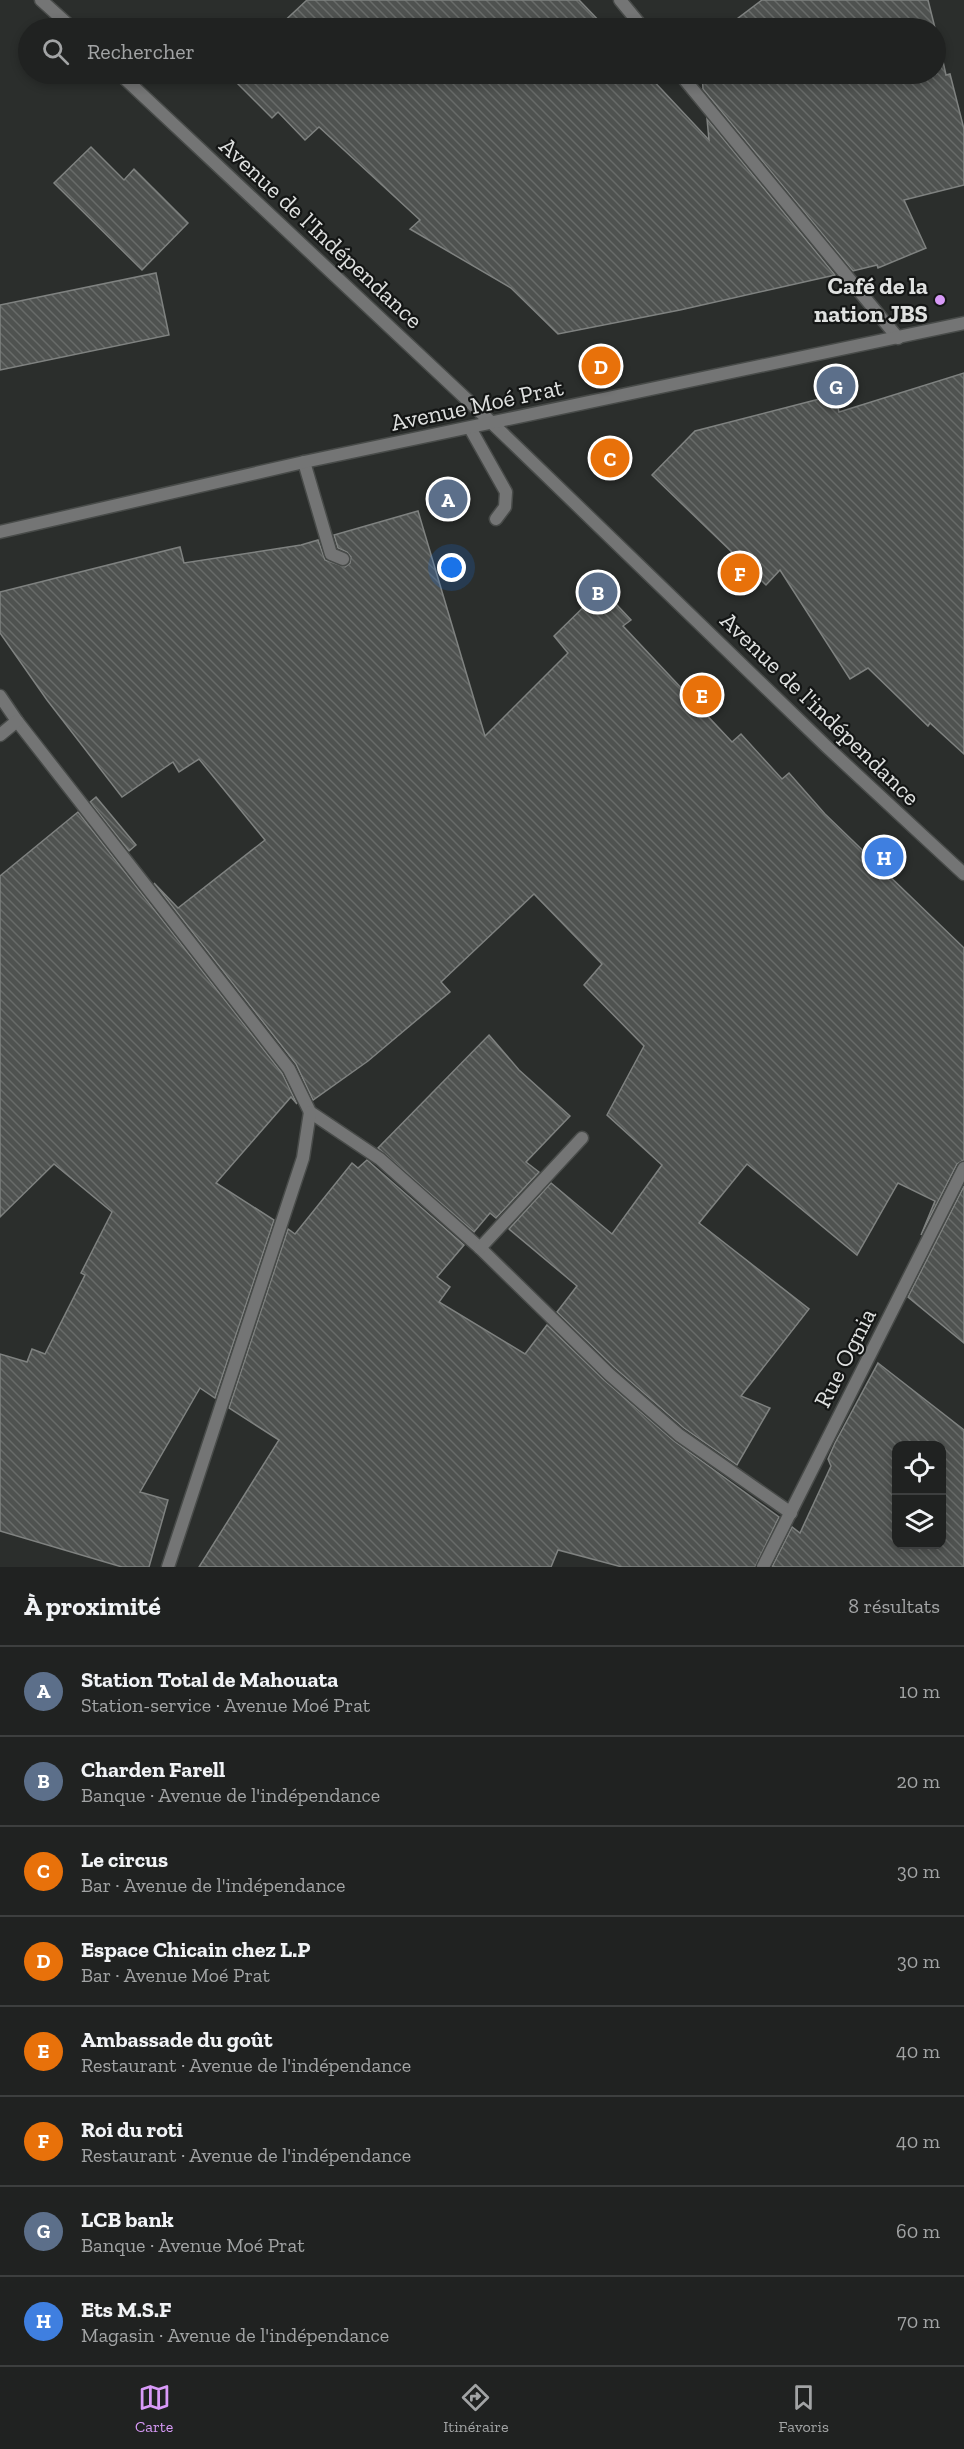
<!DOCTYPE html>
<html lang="fr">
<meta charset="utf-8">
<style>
body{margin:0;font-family:"Zilla Slab",serif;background:#2d2f2e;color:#f1f3f6}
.controls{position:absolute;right:18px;bottom:18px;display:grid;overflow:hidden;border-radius:12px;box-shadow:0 3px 9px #0003}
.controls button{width:54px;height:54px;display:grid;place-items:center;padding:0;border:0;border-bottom:2px solid #3d3f3f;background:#202221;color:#f1f3f6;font:30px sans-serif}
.you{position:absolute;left:452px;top:568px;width:21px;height:21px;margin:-15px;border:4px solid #fff;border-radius:50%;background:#1a73e8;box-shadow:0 0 0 9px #1a73e833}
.badge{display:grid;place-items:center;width:39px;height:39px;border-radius:50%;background:#d89af8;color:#fff;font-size:20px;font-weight:700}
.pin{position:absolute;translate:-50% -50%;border:3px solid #fff;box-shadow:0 2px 6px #0006}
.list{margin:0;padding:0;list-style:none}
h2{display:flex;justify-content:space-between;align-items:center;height:78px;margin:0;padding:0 24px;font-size:26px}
h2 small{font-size:20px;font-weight:400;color:#a2a4a5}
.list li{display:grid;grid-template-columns:39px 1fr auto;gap:18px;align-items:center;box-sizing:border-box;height:90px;padding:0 24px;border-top:2px solid #3d3f3f}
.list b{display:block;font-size:22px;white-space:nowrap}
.list p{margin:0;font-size:20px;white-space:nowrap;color:#a2a4a5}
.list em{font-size:20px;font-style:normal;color:#a2a4a5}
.icon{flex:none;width:33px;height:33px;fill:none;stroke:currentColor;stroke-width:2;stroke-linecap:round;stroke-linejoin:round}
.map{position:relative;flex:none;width:964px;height:1567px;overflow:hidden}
.search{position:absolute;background:#202221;box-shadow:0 3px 9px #0003;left:18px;right:18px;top:18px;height:66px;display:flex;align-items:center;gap:15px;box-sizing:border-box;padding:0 21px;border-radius:33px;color:#a2a4a5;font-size:22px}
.sheet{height:798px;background:#202221}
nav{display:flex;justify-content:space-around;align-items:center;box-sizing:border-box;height:84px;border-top:2px solid #3d3f3f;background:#202221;font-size:16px;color:#a2a4a5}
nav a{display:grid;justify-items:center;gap:3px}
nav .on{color:#d89af8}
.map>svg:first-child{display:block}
.building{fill:url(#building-back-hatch);stroke:#7f8280;stroke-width:1.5;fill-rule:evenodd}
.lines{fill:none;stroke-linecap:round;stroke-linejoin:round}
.service-casing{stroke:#484b49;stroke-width:15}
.minor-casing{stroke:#484b49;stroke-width:15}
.tertiary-casing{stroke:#484b49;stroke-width:15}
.service{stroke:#747575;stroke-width:12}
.minor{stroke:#747575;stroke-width:12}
.tertiary{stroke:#747575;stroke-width:12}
.poi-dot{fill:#d89af8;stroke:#141615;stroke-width:2}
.labels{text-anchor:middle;stroke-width:4.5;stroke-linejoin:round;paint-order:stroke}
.street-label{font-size:24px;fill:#dfe1e0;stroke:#141615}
.poi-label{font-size:24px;font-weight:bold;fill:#dfe1e0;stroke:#141615;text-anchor:end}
</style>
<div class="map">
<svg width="964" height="1567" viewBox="0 0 964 1567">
<defs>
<pattern id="building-back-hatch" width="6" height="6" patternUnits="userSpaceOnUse" patternTransform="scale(1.5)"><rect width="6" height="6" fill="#4f5250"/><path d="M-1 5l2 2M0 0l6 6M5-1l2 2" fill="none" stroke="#686b69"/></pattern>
</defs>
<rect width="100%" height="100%" fill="#2b2e2c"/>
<g class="building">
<polygon points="307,0 579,0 606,28 277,28"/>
<polygon points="762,0 928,0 935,28 744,28 737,19"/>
<polygon points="936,30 946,75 950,74 964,129 964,185 904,200 926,248 878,268 877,265 853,271 703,89 702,74 936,74"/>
<polygon points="232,74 647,74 709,140 707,119 835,275 680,310 558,334 511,288 410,229 420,220 319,127 305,140 278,112 272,118 230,76"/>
<polygon points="91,147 124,180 134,169 188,223 142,270 54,183"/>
<polygon points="156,273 169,335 0,370 0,305"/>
<polygon points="964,373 964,754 930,723 928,726 868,668 850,679 780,570 766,585 652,475 695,431 835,395 839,412"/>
<polygon points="418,511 485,736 568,653 554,636 602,589 631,620 623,626 732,742 741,734 782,779 789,773 825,814 964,948 964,1160 957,1164 921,1235 935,1201 898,1183 857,1255 747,1164 699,1223 809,1309 741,1396 770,1408 737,1465 684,1428 615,1368 557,1312 577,1286 509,1229 551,1183 612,1234 662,1165 607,1115 644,1046 584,985 602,964 534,894 441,982 450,992 368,1061 313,1100 296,1064 154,883 178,908 265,840 199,759 179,772 173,762 122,797 47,700 0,633 0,592 180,547 184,563 301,545 318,540 325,560 345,567 350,563 351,557 347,552 338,548 334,535"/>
<polygon points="96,797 136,845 129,851 90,802"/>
<polygon points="78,812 282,1073 297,1104 291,1097 216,1183 274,1220 215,1398 200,1388 140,1492 168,1500 149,1567 122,1567 0,1531 0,1354 27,1362 32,1349 45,1354 85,1275 81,1273 112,1212 54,1164 0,1217 0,876"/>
<polygon points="489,1035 519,1070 570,1116 526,1162 539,1172 496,1218 490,1213 474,1232 378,1148"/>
<polygon points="367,1160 464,1245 437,1277 450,1287 439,1302 525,1354 547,1325 604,1380 674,1441 779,1517 755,1567 622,1567 558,1550 551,1567 199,1567 279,1440 229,1408 288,1229 295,1234 352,1163 358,1168"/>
<polygon points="964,1186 964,1343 908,1297"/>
<path d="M878 1363 964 1430V1567H772L792 1527 800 1533 831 1466 828 1459 835 1443ZM897 1446H942V1545H897Z"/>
</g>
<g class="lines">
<g class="service-casing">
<g id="service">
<polyline points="470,428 506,492 505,507 496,519"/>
<polyline points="304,462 331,554 343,559"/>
</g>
</g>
<g class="minor-casing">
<g id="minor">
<polyline points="620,0 643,28"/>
<polyline points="680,74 898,338"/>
<polyline points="0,696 17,721 289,1069 310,1112 380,1159 480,1248 609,1374 679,1435 791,1513"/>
<polyline points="0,735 17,721"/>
<polyline points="480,1248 582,1138"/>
<polyline points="168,1567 303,1158 310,1112"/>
<polyline points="763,1567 964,1168"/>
</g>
</g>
<g class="tertiary-casing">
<g id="tertiary">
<polyline points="41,0 72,28"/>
<polyline points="120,74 493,424 827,747 964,874"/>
<polyline points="0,532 304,462 964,323"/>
</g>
</g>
<use href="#service" class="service"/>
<use href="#minor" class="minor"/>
<use href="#tertiary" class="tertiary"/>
</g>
<circle class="poi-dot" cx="940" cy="300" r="6"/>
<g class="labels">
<g class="street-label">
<text transform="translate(321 233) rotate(43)" y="8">Avenue de l'Indépendance</text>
<text transform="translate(477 405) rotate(-12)" y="8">Avenue Moé Prat</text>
<text transform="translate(820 709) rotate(44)" y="8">Avenue de l'indépendance</text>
<text transform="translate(845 1358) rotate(-63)" y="8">Rue Ognia</text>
</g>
<g class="poi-label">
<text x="928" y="294">Café de la<tspan x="928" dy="28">nation JBS</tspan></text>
</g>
</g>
</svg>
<div class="controls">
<button><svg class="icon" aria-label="locate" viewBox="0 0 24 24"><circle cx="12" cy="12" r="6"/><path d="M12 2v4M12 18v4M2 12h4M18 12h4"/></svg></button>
<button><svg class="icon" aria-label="layers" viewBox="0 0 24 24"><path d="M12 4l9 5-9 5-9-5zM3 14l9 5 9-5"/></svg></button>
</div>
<div class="you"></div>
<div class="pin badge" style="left:448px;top:499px;background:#5c6f8a">A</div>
<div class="pin badge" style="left:598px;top:592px;background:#5c6f8a">B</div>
<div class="pin badge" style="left:610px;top:458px;background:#e8710a">C</div>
<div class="pin badge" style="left:601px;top:366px;background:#e8710a">D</div>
<div class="pin badge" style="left:702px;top:695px;background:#e8710a">E</div>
<div class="pin badge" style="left:740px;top:573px;background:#e8710a">F</div>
<div class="pin badge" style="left:836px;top:386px;background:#5c6f8a">G</div>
<div class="pin badge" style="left:884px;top:857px;background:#3f7fe0">H</div>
<div class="search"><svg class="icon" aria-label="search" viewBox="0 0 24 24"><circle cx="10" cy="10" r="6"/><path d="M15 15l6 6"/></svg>Rechercher</div>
</div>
<section class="sheet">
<h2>À proximité<small>8 résultats</small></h2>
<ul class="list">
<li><span class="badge" style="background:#5c6f8a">A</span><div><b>Station Total de Mahouata</b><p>Station-service · Avenue Moé Prat</p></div><em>10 m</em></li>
<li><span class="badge" style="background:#5c6f8a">B</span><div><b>Charden Farell</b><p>Banque · Avenue de l'indépendance</p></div><em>20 m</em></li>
<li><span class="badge" style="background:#e8710a">C</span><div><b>Le circus</b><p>Bar · Avenue de l'indépendance</p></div><em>30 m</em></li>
<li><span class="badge" style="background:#e8710a">D</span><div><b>Espace Chicain chez L.P</b><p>Bar · Avenue Moé Prat</p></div><em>30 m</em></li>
<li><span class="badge" style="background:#e8710a">E</span><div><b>Ambassade du goût</b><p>Restaurant · Avenue de l'indépendance</p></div><em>40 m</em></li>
<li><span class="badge" style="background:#e8710a">F</span><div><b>Roi du roti</b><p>Restaurant · Avenue de l'indépendance</p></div><em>40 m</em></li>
<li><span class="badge" style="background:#5c6f8a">G</span><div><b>LCB bank</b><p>Banque · Avenue Moé Prat</p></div><em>60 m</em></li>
<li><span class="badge" style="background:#3f7fe0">H</span><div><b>Ets M.S.F</b><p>Magasin · Avenue de l'indépendance</p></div><em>70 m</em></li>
</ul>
</section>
<nav>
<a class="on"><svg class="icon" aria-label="map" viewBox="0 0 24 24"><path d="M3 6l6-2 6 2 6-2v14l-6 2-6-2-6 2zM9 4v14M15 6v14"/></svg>Carte</a>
<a><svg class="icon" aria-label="directions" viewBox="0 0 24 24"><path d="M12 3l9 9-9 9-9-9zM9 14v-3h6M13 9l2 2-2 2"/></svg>Itinéraire</a>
<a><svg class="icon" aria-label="saved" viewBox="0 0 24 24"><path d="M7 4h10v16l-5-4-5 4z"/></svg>Favoris</a>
</nav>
